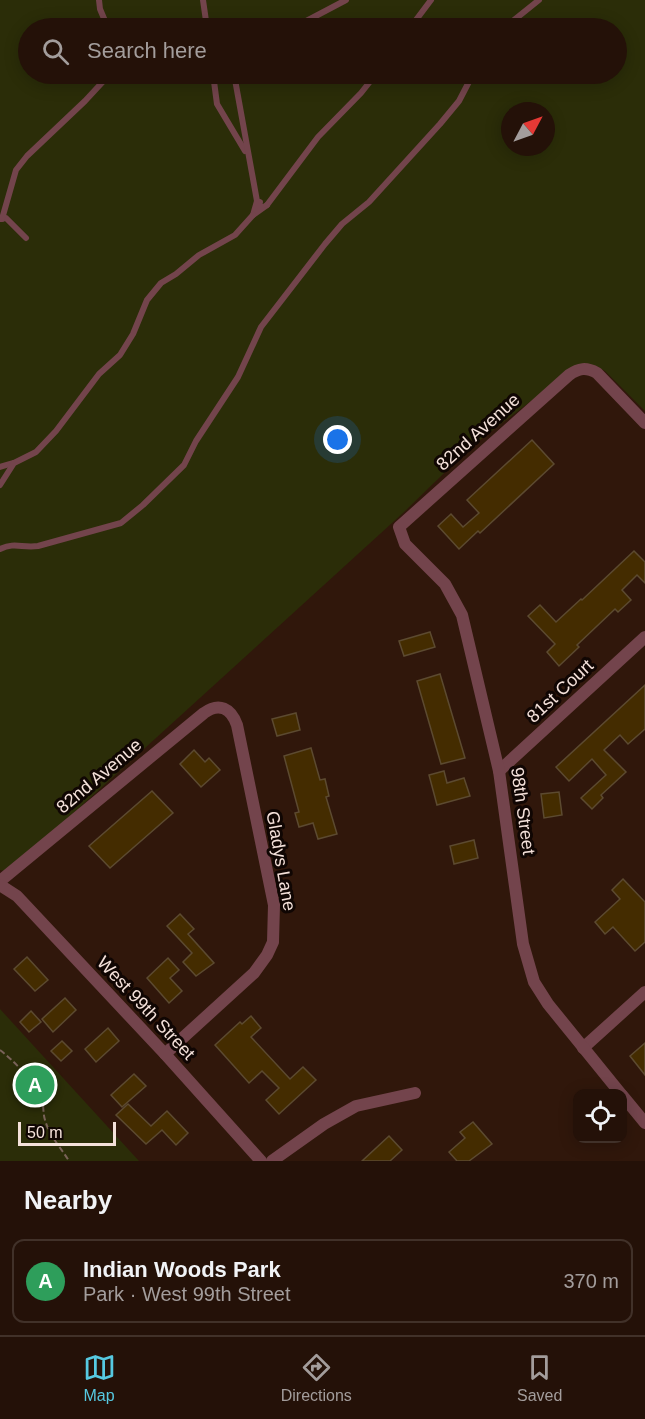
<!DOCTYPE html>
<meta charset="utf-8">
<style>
body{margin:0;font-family:Helvetica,sans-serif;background:#2c1a12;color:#f1f3f6}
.controls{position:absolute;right:18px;bottom:18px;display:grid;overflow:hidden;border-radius:12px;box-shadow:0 3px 15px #0003}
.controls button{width:54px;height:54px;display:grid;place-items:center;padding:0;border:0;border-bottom:2px solid #413129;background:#241108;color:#f1f3f6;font:30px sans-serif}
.compass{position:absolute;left:501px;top:102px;width:54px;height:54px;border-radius:50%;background:#241108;box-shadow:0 3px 15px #0003;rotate:49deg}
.scale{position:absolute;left:18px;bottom:15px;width:98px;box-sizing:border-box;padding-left:6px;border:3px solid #f4e1da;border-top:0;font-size:16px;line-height:21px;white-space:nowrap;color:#f4e1da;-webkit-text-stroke:4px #100603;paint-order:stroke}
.you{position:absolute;left:338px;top:440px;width:21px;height:21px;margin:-15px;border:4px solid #fff;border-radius:50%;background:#1a73e8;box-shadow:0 0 0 9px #1a73e833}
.badge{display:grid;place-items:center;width:39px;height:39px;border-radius:50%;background:#56c9e1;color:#fff;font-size:20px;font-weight:700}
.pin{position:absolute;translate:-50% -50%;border:3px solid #fff;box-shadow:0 2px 6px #0006}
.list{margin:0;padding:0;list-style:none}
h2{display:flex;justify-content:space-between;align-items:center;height:78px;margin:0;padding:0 24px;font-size:26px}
h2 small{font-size:20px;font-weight:400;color:#a39d9c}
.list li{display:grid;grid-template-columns:39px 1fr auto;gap:18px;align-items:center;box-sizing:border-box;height:84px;margin:0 12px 12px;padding:0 12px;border:2px solid #413129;border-radius:12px}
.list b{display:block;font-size:22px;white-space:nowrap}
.list p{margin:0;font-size:20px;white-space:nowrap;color:#a39d9c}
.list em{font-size:20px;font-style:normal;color:#a39d9c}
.icon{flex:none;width:33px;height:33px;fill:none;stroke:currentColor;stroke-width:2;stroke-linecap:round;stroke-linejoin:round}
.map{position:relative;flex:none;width:645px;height:1161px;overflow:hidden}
.search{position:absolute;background:#241108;box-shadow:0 3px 15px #0003;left:18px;right:18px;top:18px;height:66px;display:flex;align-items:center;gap:15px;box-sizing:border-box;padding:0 21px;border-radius:33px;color:#a39d9c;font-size:22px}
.sheet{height:174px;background:#241108}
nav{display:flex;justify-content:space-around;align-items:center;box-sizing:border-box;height:84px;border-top:2px solid #413129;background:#241108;font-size:16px;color:#a39d9c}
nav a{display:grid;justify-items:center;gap:3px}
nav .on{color:#56c9e1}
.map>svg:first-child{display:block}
.green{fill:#2b2d08;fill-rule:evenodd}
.building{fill:#442c00;stroke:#5c4a30;stroke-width:1.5}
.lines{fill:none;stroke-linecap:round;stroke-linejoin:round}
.path{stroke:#796258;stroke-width:2;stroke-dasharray:6 3;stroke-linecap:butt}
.service{stroke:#73444c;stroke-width:6}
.minor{stroke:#73444c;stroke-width:12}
.labels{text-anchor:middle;stroke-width:6;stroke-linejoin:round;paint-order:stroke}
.street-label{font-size:18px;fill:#f4e1da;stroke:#100603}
</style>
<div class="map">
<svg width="645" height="1161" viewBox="0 0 645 1161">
<rect width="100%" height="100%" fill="#30170b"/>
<g class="green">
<path d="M0 0H645V411L605 371 596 366 531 401 471 447 403 513 22 860 5 871 0 870ZM28 28H616V74H28ZM510 111H546V147H510Z"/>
<polygon points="0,1009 139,1161 0,1161"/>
</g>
<g class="building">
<polygon points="532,440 554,464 480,533 478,531 459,549 438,526 451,514 463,527 479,513 467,500"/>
<polygon points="634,551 645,562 645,583 637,575 622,590 631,600 618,612 615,609 577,645 579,647 559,666 547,652 555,644 528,616 540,605 556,622 581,599 582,600"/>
<polygon points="430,632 435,647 404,656 399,641"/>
<polygon points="440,674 465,758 441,764 417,681"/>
<polygon points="645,685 645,729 628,744 620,735 604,750 626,772 601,795 603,798 592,809 581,798 606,775 592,759 569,781 556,767"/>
<polygon points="296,713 300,730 277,736 272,719"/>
<polygon points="311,748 320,780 325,779 329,796 326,797 337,834 318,839 313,823 299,827 295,813 299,812 284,756"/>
<polygon points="194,750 205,762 209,758 220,770 201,787 180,764"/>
<polygon points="444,771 447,783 464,778 470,796 437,805 429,775"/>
<polygon points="152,791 173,813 110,868 89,846"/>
<polygon points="559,792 562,815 544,818 541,794"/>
<polygon points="474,840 478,858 454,864 450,846"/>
<polygon points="623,879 645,902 645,942 635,951 613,927 605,934 595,922 620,899 612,890"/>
<polygon points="180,914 194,929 188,934 214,963 196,976 183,962 192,953 167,926"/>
<polygon points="27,957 48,980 35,991 14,969"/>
<polygon points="168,958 179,970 170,978 182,991 169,1003 147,978"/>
<polygon points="65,998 76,1010 53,1032 42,1019"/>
<polygon points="31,1011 41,1022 29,1032 20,1022"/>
<polygon points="251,1016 261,1028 251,1037 290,1079 303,1067 316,1080 279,1114 266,1100 279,1088 262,1071 249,1083 215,1045 240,1022 242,1024"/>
<polygon points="108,1028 119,1041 96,1062 85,1049"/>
<polygon points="62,1041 72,1051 61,1061 51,1051"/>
<polygon points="645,1043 645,1075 630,1056"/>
<polygon points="134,1074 146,1086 122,1107 111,1095"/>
<polygon points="128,1104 151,1126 167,1111 188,1133 176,1145 162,1130 146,1144 116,1115"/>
<polygon points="473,1122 492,1144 469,1161 457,1161 449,1152 465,1138 460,1132"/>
<polygon points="389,1136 402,1150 390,1161 362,1161"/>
</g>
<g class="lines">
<path class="path" d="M0 1050C14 1061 29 1077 39 1092 45 1101 42 1111 45 1120 49 1135 61 1148 69 1161"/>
<g class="service">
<polyline points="99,0 100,9 108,28"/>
<polyline points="203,0 207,28"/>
<polyline points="293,28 346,0"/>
<polyline points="410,28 431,0"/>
<polyline points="504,28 539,0"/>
<polyline points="213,74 217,104 245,151"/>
<polyline points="234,74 257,201 260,202 258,210 267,205 253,215 257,201"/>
<polyline points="267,205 318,137 361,93 376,74"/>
<polyline points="0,219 6,218 26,238"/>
<polyline points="2,219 16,170 27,156 85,101 110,74"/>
<polyline points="0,467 13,463"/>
<polyline points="0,485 14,463 36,452 56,431 99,374 120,355 133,334 147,300 161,283 176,274 199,255 235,235 253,215"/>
<path d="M0 549C15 542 21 548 38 546L121 523 143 505 184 465 196 441 238 377 261 327 325 244 342 224 369 202 440 124 459 101 473 74"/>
</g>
<g class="minor">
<polyline points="499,771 645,637"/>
<path d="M0 881 204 713C219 702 231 708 237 725L274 905 273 942 267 955 254 973 165 1054"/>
<polyline points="0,885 17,896 165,1054 261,1161"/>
<polyline points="583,1048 645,992"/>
<path d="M621 1094 548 1004 534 982 523 944 499 771 462 615 445 584 405 544 399 527 569 375C579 368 586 367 597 373L645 423"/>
<polyline points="622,1095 645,1123"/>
<polyline points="272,1161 324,1124 356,1106 415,1093"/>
</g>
</g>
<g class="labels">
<g class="street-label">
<text transform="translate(478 432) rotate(-42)" y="6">82nd Avenue</text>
<text transform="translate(560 691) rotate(-43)" y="6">81st Court</text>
<text transform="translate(99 776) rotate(-40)" y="6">82nd Avenue</text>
<text transform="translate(523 811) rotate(82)" y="6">98th Street</text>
<text transform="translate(281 861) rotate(80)" y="6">Gladys Lane</text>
<text transform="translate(146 1008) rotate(47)" y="6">West 99th Street</text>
</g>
</g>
</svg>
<div class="controls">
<button><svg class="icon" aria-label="locate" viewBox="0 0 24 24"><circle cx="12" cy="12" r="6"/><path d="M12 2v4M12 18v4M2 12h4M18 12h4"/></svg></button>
</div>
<svg class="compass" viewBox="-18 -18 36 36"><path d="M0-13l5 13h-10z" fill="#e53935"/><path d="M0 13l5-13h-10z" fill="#a39d9c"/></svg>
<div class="scale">50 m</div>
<div class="you"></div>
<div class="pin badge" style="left:35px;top:1085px;background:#2e9e5b">A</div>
<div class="search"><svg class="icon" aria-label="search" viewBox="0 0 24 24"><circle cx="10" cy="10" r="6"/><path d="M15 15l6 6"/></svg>Search here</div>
</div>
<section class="sheet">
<h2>Nearby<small></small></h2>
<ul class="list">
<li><span class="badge" style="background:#2e9e5b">A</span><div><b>Indian Woods Park</b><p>Park · West 99th Street</p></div><em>370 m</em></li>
</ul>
</section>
<nav>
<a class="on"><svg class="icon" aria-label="map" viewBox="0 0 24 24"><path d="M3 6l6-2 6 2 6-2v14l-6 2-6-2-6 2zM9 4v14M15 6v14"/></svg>Map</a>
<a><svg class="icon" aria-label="directions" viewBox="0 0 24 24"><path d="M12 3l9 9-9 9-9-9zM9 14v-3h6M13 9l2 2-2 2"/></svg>Directions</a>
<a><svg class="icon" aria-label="saved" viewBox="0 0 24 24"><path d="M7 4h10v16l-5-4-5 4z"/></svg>Saved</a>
</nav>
